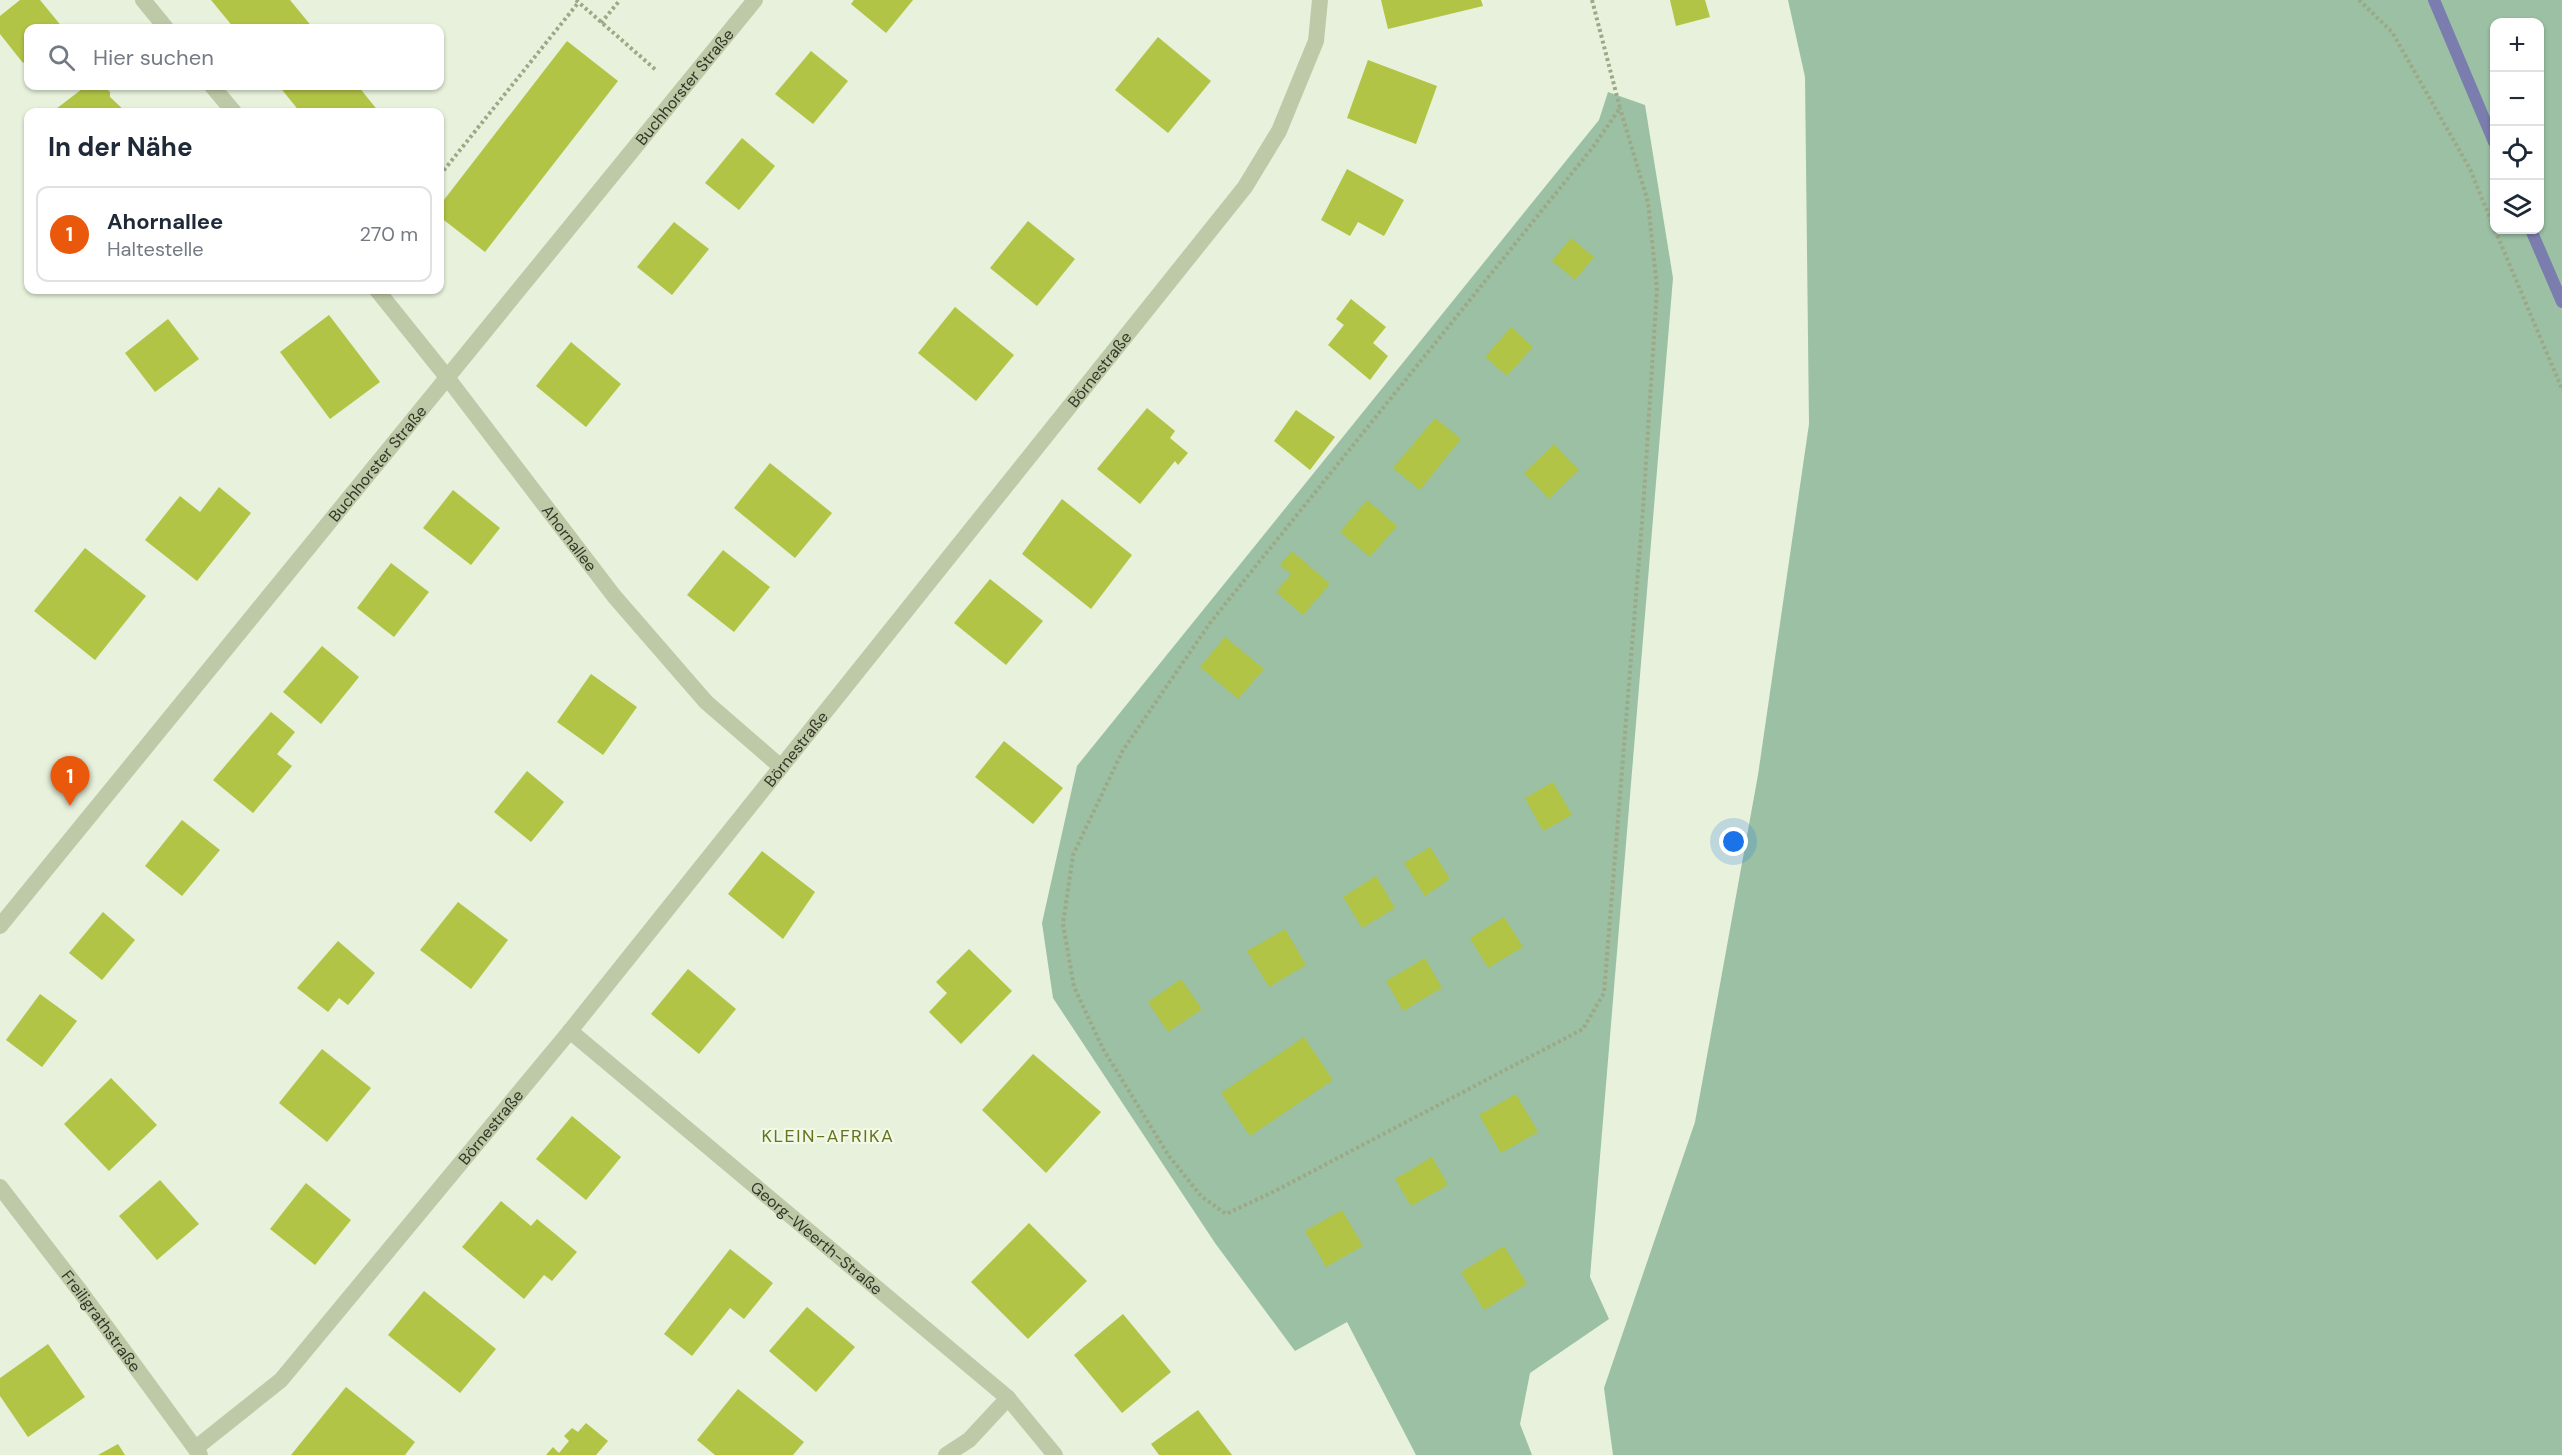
<!DOCTYPE html>
<html lang="de">
<meta charset="utf-8">
<style>
body{margin:0;font-family:"DM Sans",sans-serif;background:#f6f6f7;color:#1f2937}
.controls{position:absolute;right:18px;top:18px;display:grid;overflow:hidden;border-radius:12px;box-shadow:0 2px 4px #0004}
.controls button{width:54px;height:54px;display:grid;place-items:center;padding:0;border:0;border-bottom:2px solid #e0e1e3;background:#fff;color:#1f2937;font:30px sans-serif}
.you{position:absolute;left:1734px;top:842px;width:21px;height:21px;margin:-15px;border:4px solid #fff;border-radius:50%;background:#1a73e8;box-shadow:0 0 0 9px #1a73e833}
.badge{display:grid;place-items:center;width:39px;height:39px;border-radius:50%;background:#ea580c;color:#fff;font-size:20px;font-weight:700}
.pin{position:absolute;translate:-50% -50px;filter:drop-shadow(0 2px 3px #0008)}
.pin::after{content:'';position:absolute;top:32px;width:21px;height:18px;background:inherit;clip-path:polygon(0 0,100% 0,50% 100%)}
.list{margin:0;padding:0;list-style:none}
h2{display:flex;justify-content:space-between;align-items:center;height:78px;margin:0;padding:0 24px;font-size:26px}
h2 small{font-size:20px;font-weight:400;color:#747a83}
.list li{display:grid;grid-template-columns:39px 1fr auto;gap:18px;align-items:center;box-sizing:border-box;height:96px;margin:0 12px 12px;padding:0 12px;border:2px solid #e0e1e3;border-radius:12px}
.list b{display:block;font-size:22px;white-space:nowrap}
.list p{margin:0;font-size:20px;white-space:nowrap;color:#747a83}
.list em{font-size:20px;font-style:normal;color:#747a83}
.icon{flex:none;width:33px;height:33px;fill:none;stroke:currentColor;stroke-width:2;stroke-linecap:round;stroke-linejoin:round}
.map{position:relative;flex:none;width:2562px;height:1455px;overflow:hidden}
.search{position:absolute;background:#fff;box-shadow:0 2px 4px #0004;left:24px;top:24px;width:420px;height:66px;display:flex;align-items:center;gap:15px;box-sizing:border-box;padding:0 21px;border-radius:12px;color:#747a83;font-size:22px}
.panel{position:absolute;background:#fff;box-shadow:0 2px 4px #0004;left:24px;top:108px;width:420px;height:186px;border-radius:12px}
.map>svg:first-child{display:block}
.green{fill:#9bc0a4;fill-rule:evenodd}
.lines{fill:none;stroke-linecap:round;stroke-linejoin:round}
.stream{stroke:#7a7dae;stroke-width:12}
.building{fill:#b1c446}
.path{stroke:#9da886;stroke-width:4;stroke-dasharray:3 3;stroke-linecap:butt}
.minor{stroke:#bdc9a7;stroke-width:16}
.labels{text-anchor:middle;stroke-width:4.5;stroke-linejoin:round;paint-order:stroke}
.street-label{font-size:16px;fill:#333628;stroke:#f1f9e7}
.neighbourhood-label{font-size:18px;letter-spacing:1.5px;fill:#66731f;stroke:#f1f9e7}
</style>
<div class="map">
<svg width="2562" height="1455" viewBox="0 0 2562 1455">
<rect width="100%" height="100%" fill="#e7f1db"/>
<g class="green">
<path d="M1788 0H2562V1455H1613L1604 1388 1695 1122 1758 775 1809 424 1805 77ZM2494 22H2540V230H2494Z"/>
<polygon points="1608,92 1645,105 1673,278 1590,1277 1609,1319 1530,1373 1520,1424 1532,1455 1416,1455 1347,1322 1295,1351 1215,1243 1053,998 1042,923 1077,766 1599,120"/>
</g>
<g class="lines">
<g class="stream">
<polyline points="2434,0 2494,142"/>
<polyline points="2531,230 2562,302"/>
</g>
</g>
<g class="building">
<polygon points="20,0 40,0 63,28 28,28 28,58 23,63 0,34 0,16"/>
<polygon points="211,0 290,0 313,28 234,28"/>
<polygon points="854,0 913,0 886,33 851,4"/>
<polygon points="1381,0 1481,0 1483,6 1388,29"/>
<polygon points="1670,0 1705,0 1710,17 1676,26"/>
<polygon points="1158,37 1211,81 1168,133 1115,90"/>
<polygon points="567,41 618,81 485,252 440,217 440,205"/>
<polygon points="811,51 848,81 813,124 775,94"/>
<polygon points="1368,60 1437,86 1416,144 1347,118"/>
<polygon points="86,86 104,86 110,92 110,97 126,112 52,112"/>
<polygon points="279,86 358,86 379,112 300,112"/>
<polygon points="742,138 775,166 739,210 705,183"/>
<polygon points="1347,169 1404,200 1384,236 1358,222 1350,236 1321,220"/>
<polygon points="1028,221 1075,259 1037,306 990,268"/>
<polygon points="674,222 709,249 672,295 637,267"/>
<polygon points="1571,238 1594,257 1575,280 1552,261"/>
<polygon points="1351,299 1386,327 1373,343 1388,356 1370,380 1328,345 1344,325 1336,319"/>
<polygon points="955,307 1014,355 976,401 918,353"/>
<polygon points="329,315 380,382 330,419 280,352"/>
<polygon points="168,319 199,359 155,392 125,353"/>
<polygon points="1511,327 1533,347 1507,376 1485,357"/>
<polygon points="571,342 621,384 586,427 536,386"/>
<polygon points="1147,408 1175,431 1170,438 1188,453 1178,465 1175,461 1140,504 1097,469"/>
<polygon points="1296,410 1335,437 1310,470 1274,441"/>
<polygon points="1435,418 1461,439 1420,490 1393,468"/>
<polygon points="1554,444 1579,470 1549,499 1524,473"/>
<polygon points="770,463 832,513 795,558 734,508"/>
<polygon points="219,487 251,513 197,581 145,540 180,496 200,512"/>
<polygon points="453,490 500,528 471,565 423,528"/>
<polygon points="1062,499 1132,555 1091,609 1022,554"/>
<polygon points="1367,500 1397,526 1370,557 1340,532"/>
<polygon points="85,548 146,596 95,660 34,611"/>
<polygon points="723,550 770,587 734,632 687,595"/>
<polygon points="1292,551 1330,584 1303,615 1276,592 1291,574 1280,565"/>
<polygon points="391,563 429,592 394,637 357,608"/>
<polygon points="990,579 1043,621 1006,665 954,623"/>
<polygon points="1225,637 1264,669 1238,699 1200,667"/>
<polygon points="322,646 359,677 321,724 283,692"/>
<polygon points="591,674 637,707 603,755 557,722"/>
<polygon points="271,712 295,732 277,754 292,766 253,813 213,780"/>
<polygon points="1004,741 1063,788 1033,824 975,777"/>
<polygon points="527,771 564,802 531,842 494,812"/>
<polygon points="1553,782 1572,815 1543,831 1525,798"/>
<polygon points="182,820 220,850 182,896 145,866"/>
<polygon points="1430,847 1450,879 1425,896 1404,863"/>
<polygon points="762,851 815,892 783,939 728,894"/>
<polygon points="1376,876 1395,908 1362,928 1343,897"/>
<polygon points="458,902 508,940 471,989 420,950"/>
<polygon points="103,912 135,940 102,980 69,953"/>
<polygon points="1504,917 1523,947 1488,968 1470,938"/>
<polygon points="1285,929 1306,965 1269,987 1247,951"/>
<polygon points="338,941 375,973 348,1005 339,998 328,1012 297,988"/>
<polygon points="969,949 1012,991 961,1044 929,1012 947,993 936,982"/>
<polygon points="1425,958 1442,988 1403,1011 1386,981"/>
<polygon points="688,969 736,1009 699,1054 651,1014"/>
<polygon points="1181,979 1202,1009 1168,1032 1148,1002"/>
<polygon points="40,994 77,1021 42,1067 6,1040"/>
<polygon points="1304,1037 1333,1080 1250,1136 1221,1093"/>
<polygon points="322,1049 371,1088 327,1142 279,1103"/>
<polygon points="1033,1054 1101,1112 1046,1173 982,1110"/>
<polygon points="111,1078 157,1125 109,1171 64,1124"/>
<polygon points="1516,1094 1538,1132 1501,1153 1479,1115"/>
<polygon points="572,1116 621,1157 586,1200 536,1159"/>
<polygon points="1432,1157 1448,1185 1411,1206 1395,1179"/>
<polygon points="160,1180 199,1224 157,1260 119,1216"/>
<polygon points="306,1183 351,1220 315,1265 270,1229"/>
<polygon points="501,1201 531,1226 537,1219 577,1252 552,1281 544,1275 524,1299 462,1247"/>
<polygon points="1342,1210 1363,1246 1326,1267 1305,1231"/>
<polygon points="1029,1223 1087,1281 1028,1339 971,1282"/>
<polygon points="1504,1246 1527,1284 1484,1310 1461,1272"/>
<polygon points="730,1249 773,1283 744,1319 730,1308 692,1356 664,1334"/>
<polygon points="424,1291 496,1349 460,1393 388,1335"/>
<polygon points="807,1307 855,1347 816,1392 769,1351"/>
<polygon points="1123,1314 1171,1372 1122,1413 1074,1355"/>
<polygon points="48,1344 85,1397 28,1437 0,1396 0,1378"/>
<polygon points="346,1387 415,1442 405,1455 291,1455"/>
<polygon points="738,1389 804,1442 793,1455 715,1455 697,1440"/>
<polygon points="1198,1410 1232,1455 1159,1455 1151,1444"/>
<polygon points="586,1423 608,1441 596,1455 546,1455 553,1447 559,1453 569,1441 564,1436 572,1428 578,1432"/>
<polygon points="118,1444 125,1455 98,1455"/>
</g>
<g class="lines">
<g class="path">
<polyline points="576,0 657,71"/>
<polyline points="1592,0 1620,108 1593,147 1210,623 1123,750 1073,855 1063,924 1074,987 1103,1049 1169,1156 1201,1196 1226,1214 1275,1191 1583,1029 1604,993 1643,510 1657,289 1648,202 1620,108"/>
<polyline points="2359,0 2392,32 2470,169 2494,228"/>
<polyline points="601,23 620,0"/>
<polyline points="440,175 578,3"/>
<polyline points="2495,230 2562,389"/>
</g>
<g class="minor">
<polyline points="143,0 166,28"/>
<polyline points="212,86 234,112"/>
<path id="s1" d="M377 290 446 376 614 596 706 702 781 767"/>
<path id="s2" d="M0 926 755 0"/>
<path id="s3" d="M570 1031 1008 1398 1055 1455"/>
<path id="s4" d="M0 1187 80 1291 200 1455"/>
<path id="s5" d="M197 1447 281 1380 570 1031 1245 187 1279 131 1316 41 1320 0"/>
<polyline points="946,1455 969,1440 1008,1398"/>
</g>
</g>
<g class="labels">
<g class="street-label">
<text dy="6" stroke="none"><textPath href="#s2" startOffset="1083">Buchhorster Straße</textPath></text>
<text dy="6" stroke="none"><textPath href="#s5" startOffset="1408">Börnestraße</textPath></text>
<text dy="6" stroke="none"><textPath href="#s2" startOffset="597">Buchhorster Straße</textPath></text>
<text dy="6" stroke="none"><textPath href="#s1" startOffset="314">Ahornallee</textPath></text>
<text dy="6" stroke="none"><textPath href="#s5" startOffset="922">Börnestraße</textPath></text>
<text dy="6" stroke="none"><textPath href="#s5" startOffset="436">Börnestraße</textPath></text>
<text dy="6" stroke="none"><textPath href="#s3" startOffset="322">Georg-Weerth-Straße</textPath></text>
<text dy="6" stroke="none"><textPath href="#s4" startOffset="168">Freiligrathstraße</textPath></text>
</g>
<g class="neighbourhood-label">
<text x="828" y="1142">KLEIN-AFRIKA</text>
</g>
</g>
</svg>
<div class="controls">
<button>+</button>
<button>−</button>
<button><svg class="icon" aria-label="locate" viewBox="0 0 24 24"><circle cx="12" cy="12" r="6"/><path d="M12 2v4M12 18v4M2 12h4M18 12h4"/></svg></button>
<button><svg class="icon" aria-label="layers" viewBox="0 0 24 24"><path d="M12 4l9 5-9 5-9-5zM3 14l9 5 9-5"/></svg></button>
</div>
<div class="you"></div>
<div class="pin badge" style="left:70px;top:806px">1</div>
<div class="search"><svg class="icon" aria-label="search" viewBox="0 0 24 24"><circle cx="10" cy="10" r="6"/><path d="M15 15l6 6"/></svg>Hier suchen</div>
<section class="panel">
<h2>In der Nähe<small></small></h2>
<ul class="list">
<li><span class="badge">1</span><div><b>Ahornallee</b><p>Haltestelle</p></div><em>270 m</em></li>
</ul>
</section>
</div>
